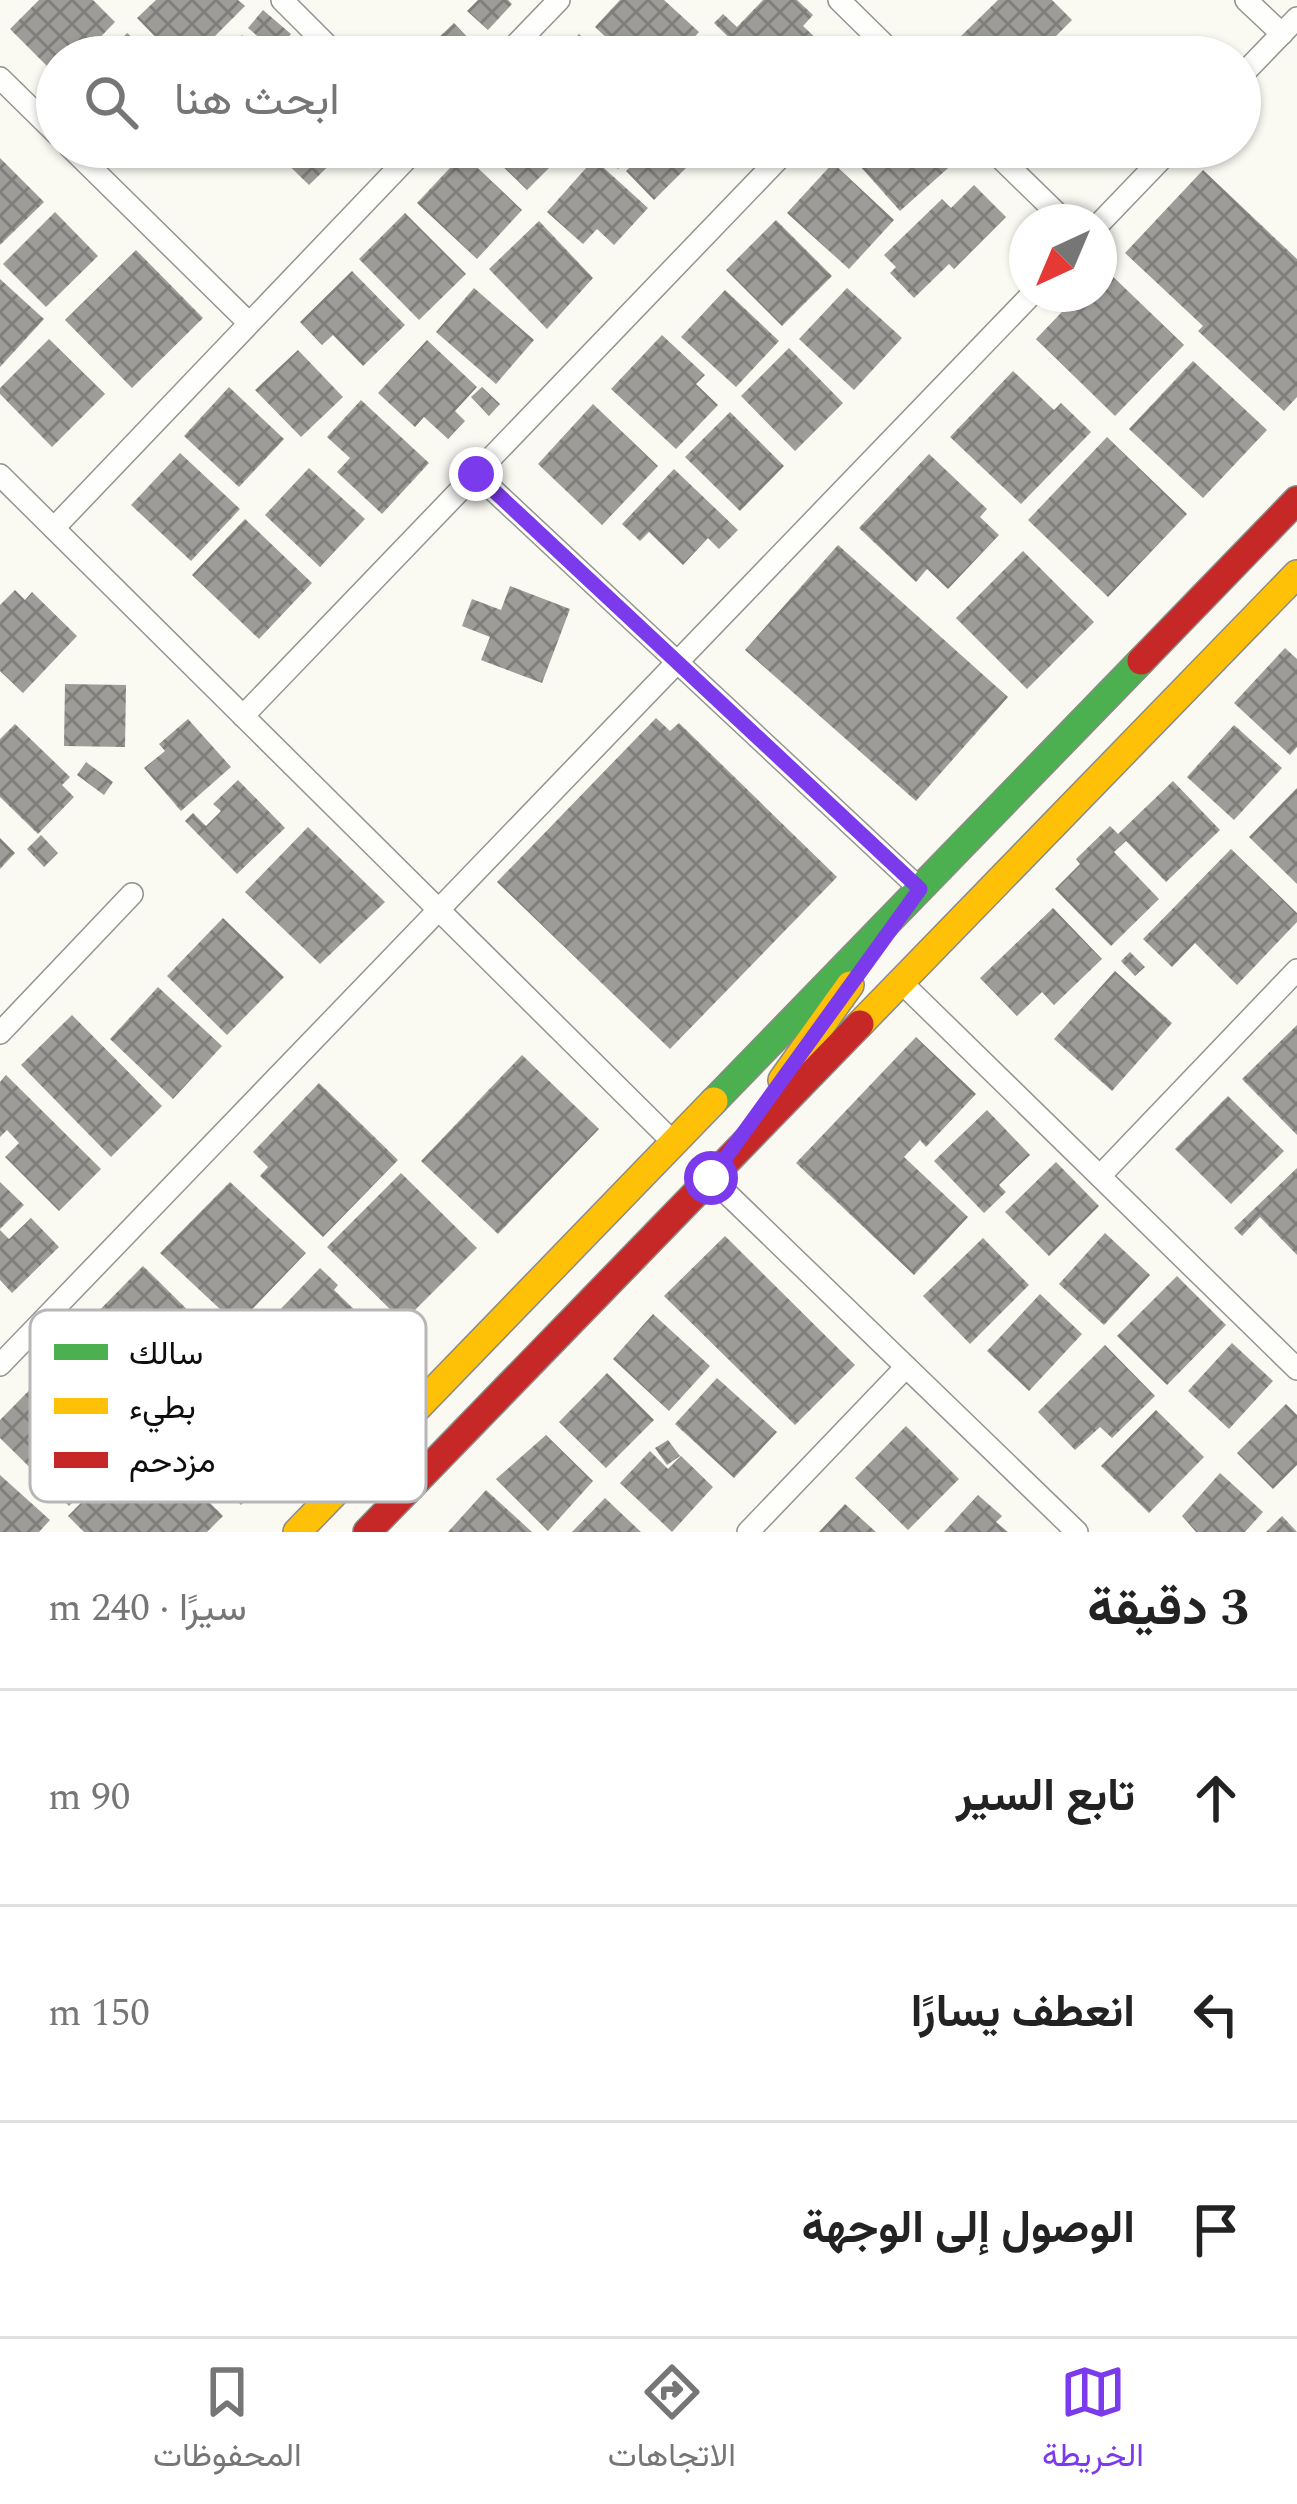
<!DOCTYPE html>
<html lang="ar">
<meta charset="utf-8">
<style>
body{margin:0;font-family:Spectral,Vazirmatn,serif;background:#f6f6f6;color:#222;direction:rtl}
.compass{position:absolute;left:1009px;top:204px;width:108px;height:108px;border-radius:50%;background:#fff;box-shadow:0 3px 9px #0004;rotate:224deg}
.stop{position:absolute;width:36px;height:36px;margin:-27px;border:9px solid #7c3aed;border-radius:50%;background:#fff}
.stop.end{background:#7c3aed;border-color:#fff;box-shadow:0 3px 12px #0008}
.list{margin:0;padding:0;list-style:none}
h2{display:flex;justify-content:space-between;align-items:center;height:156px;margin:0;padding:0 48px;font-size:51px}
h2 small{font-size:39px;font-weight:400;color:#767676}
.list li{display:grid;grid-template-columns:78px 1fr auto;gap:36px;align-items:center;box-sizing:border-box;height:216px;padding:0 48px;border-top:3px solid #e0e0e0}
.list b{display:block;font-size:45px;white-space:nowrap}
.list em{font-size:39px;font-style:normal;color:#767676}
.icon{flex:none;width:66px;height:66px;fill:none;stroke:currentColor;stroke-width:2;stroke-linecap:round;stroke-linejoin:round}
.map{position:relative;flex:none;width:1297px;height:1532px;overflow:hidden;direction:ltr}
.search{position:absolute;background:#fff;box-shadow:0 3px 9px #0004;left:36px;right:36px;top:36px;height:132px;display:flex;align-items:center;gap:30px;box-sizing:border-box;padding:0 42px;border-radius:66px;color:#767676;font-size:45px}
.sheet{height:804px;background:#fff}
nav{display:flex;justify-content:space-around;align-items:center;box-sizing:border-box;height:168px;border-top:3px solid #e0e0e0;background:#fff;font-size:33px;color:#767676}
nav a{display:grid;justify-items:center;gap:6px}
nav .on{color:#7c3aed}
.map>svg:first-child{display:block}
.building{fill:url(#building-cross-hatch)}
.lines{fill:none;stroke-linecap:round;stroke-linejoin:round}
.street-casing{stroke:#949491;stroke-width:24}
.fast-casing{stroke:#8b8a87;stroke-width:30}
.slow-casing{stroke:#8b8a87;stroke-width:30}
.jam-casing{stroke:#8b8a87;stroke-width:30}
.street{stroke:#fefefd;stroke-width:21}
.fast{stroke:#4caf50;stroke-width:27}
.slow{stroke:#ffc107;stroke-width:27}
.jam{stroke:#c62828;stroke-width:27}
.route{stroke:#7c3aed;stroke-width:15}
.key{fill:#fff;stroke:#b7b7b7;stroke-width:3}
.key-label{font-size:33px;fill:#0e0e0e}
</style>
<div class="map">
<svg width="1297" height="1532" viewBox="0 0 1297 1532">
<defs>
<pattern id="building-cross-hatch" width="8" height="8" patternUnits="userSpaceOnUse" patternTransform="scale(3)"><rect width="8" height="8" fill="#9e9c98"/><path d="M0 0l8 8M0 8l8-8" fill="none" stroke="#7f7e7a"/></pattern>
</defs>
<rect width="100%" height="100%" fill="#faf9f2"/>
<g class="building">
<polygon points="39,0 93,0 115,22 81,57 57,57 57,76 10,29"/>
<polygon points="156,0 238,0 245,6 194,57 175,57 137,18"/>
<polygon points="478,0 508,0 512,4 488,30 467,11"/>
<polygon points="620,0 664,0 699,32 676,57 627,57 595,27"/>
<polygon points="763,0 797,0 813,15 803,26 836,57 749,57 714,23 723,14 737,27"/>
<polygon points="998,0 1052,0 1072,20 1035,57 1000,57 985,42 974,53 959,38"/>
<polygon points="263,10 291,34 276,52 248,28"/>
<polygon points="454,23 471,41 449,57 435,41"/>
<polygon points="127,33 155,57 105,57"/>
<polygon points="579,34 603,57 556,57"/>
<polygon points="242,35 266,57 222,57"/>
<polygon points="270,147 348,147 309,185"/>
<polygon points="483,147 570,147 527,190"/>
<polygon points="611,147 640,147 618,169 604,154"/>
<polygon points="651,147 672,147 689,165 654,200 626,171"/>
<polygon points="843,147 933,147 937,152 942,147 959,147 965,153 900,211"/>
<polygon points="463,154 522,210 477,259 417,203"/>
<polygon points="0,158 44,202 0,245"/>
<polygon points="594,159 648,208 614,245 597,229 583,244 547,212"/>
<polygon points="833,163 894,220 849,269 787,213"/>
<polygon points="1203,170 1297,259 1297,397 1284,411 1198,331 1203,326 1125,253"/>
<polygon points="974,185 1006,217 954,269 949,264 914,298 890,273 896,267 884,255 942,199 951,208"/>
<polygon points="55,212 98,256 46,307 3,264"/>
<polygon points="405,213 466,274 419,320 359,259"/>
<polygon points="776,220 832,276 782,326 726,270"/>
<polygon points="539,221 593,278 547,329 489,269"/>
<polygon points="136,250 203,318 132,388 65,320"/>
<polygon points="1104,268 1184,345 1115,416 1036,339 1079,294 1099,294 1099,274"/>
<polygon points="352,271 405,325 363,366 333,335 322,345 300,322"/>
<polygon points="0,279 44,319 0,367"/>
<polygon points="474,288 534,340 496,384 436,332"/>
<polygon points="847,288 902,338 854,390 799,339"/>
<polygon points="725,290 779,341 736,387 681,337"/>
<polygon points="662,335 705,375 696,384 718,405 676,449 611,389"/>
<polygon points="49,339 105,394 52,447 0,394 0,388"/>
<polygon points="427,340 477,387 455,411 465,421 448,439 424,417 415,427 378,393"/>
<polygon points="789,348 843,403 795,451 741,396"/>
<polygon points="298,350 343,397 301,437 255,390"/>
<polygon points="1193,361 1267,430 1203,498 1129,429"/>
<polygon points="1013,371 1054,410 1061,403 1091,432 1021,504 950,437"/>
<polygon points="229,387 284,439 239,487 184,436"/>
<polygon points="482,387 500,404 489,416 471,397"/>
<polygon points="361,400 429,463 382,514 337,472 350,458 327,437"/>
<polygon points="593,404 658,466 602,525 538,464"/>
<polygon points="730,412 784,466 740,511 685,457"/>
<polygon points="1107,437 1187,514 1108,597 1028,520"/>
<polygon points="180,453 240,509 191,561 131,505"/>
<polygon points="929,454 987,509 980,517 999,535 948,589 927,569 916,582 859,528"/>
<polygon points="309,468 365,519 320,567 265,515"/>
<polygon points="674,469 738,530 719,549 708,538 683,565 649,532 640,541 622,524"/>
<polygon points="245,519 312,583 259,639 192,575"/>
<polygon points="838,545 1008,697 916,801 745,650"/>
<polygon points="1023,551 1094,622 1027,689 956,618"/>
<polygon points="510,586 570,609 542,683 481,660 490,637 462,626 472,599 501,610"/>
<polygon points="15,590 25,600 32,592 77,636 23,693 0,671 0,605"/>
<polygon points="1285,648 1297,659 1297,747 1290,755 1234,703"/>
<polygon points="65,684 126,685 125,747 64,746"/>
<polygon points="656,718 670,731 679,723 837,877 670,1049 497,882"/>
<polygon points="188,719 231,767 181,811 144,768 165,751 159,744"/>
<polygon points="15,724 70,777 62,785 74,797 38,834 0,797 0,739"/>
<polygon points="1234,725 1282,768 1234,820 1187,777"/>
<polygon points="86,762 113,782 104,795 77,775"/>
<polygon points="238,780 285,828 237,874 185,821 193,813 206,826 221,811 213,804"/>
<polygon points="1173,781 1220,830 1166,882 1126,841 1114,852 1159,899 1111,946 1055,889 1080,864 1076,859 1110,826 1118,834"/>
<polygon points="1297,788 1297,884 1249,837"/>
<polygon points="308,827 385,902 320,964 245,892"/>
<polygon points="41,835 58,853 44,867 27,849"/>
<polygon points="0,838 15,853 0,869"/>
<polygon points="1231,849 1297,913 1297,922 1237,985 1195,943 1172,967 1143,939"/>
<polygon points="1053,908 1102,959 1054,1005 1042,992 1017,1016 980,978"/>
<polygon points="223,918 284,977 227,1035 167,976"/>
<polygon points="1130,952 1145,967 1135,976 1121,961"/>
<polygon points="1115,971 1172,1023 1112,1091 1054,1039"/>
<polygon points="158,987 222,1046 173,1099 110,1039"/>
<polygon points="72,1015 162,1106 111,1157 21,1065"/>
<polygon points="1297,1025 1297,1135 1242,1079"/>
<polygon points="916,1037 976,1094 926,1147 920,1140 904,1157 968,1217 914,1275 796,1163"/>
<polygon points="522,1055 599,1129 498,1234 421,1161"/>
<polygon points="6,1075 101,1169 59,1211 5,1157 19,1143 7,1130 0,1137 0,1082"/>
<polygon points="319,1083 398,1160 323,1237 260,1176 268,1167 253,1152"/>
<polygon points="1228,1096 1284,1151 1231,1204 1175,1149"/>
<polygon points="987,1110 1030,1155 999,1185 1006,1192 984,1213 934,1161"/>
<polygon points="1056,1162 1099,1206 1049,1256 1005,1212"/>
<polygon points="1297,1168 1297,1255 1260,1217 1242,1236 1234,1228"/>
<polygon points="401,1173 477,1248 403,1322 327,1247"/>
<polygon points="0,1182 24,1205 0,1229"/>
<polygon points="230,1182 306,1253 237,1325 160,1253"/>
<polygon points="31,1218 59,1247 12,1293 0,1280 0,1230 9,1239"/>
<polygon points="1105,1233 1150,1275 1104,1325 1059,1284"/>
<polygon points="725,1236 855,1365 795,1425 664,1296"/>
<polygon points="983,1238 1029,1285 970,1344 923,1296"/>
<polygon points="143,1266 218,1340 145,1414 70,1340"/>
<polygon points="320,1268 338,1285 334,1290 390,1344 323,1413 249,1342"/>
<polygon points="1177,1276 1226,1325 1167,1385 1117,1336"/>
<polygon points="1040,1294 1082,1334 1029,1391 987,1351"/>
<polygon points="653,1314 710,1366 669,1411 613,1359"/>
<polygon points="1232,1343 1273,1381 1229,1429 1188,1391"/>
<polygon points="1105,1345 1155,1396 1112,1438 1100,1427 1075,1450 1038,1412"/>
<polygon points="241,1357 315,1433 241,1505 168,1430"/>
<polygon points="57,1362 135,1439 69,1506 0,1438 0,1420"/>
<polygon points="607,1373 654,1420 606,1468 559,1422"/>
<polygon points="717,1378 777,1432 734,1478 675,1424"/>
<polygon points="1286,1404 1297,1415 1297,1465 1273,1489 1237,1453"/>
<polygon points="1156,1410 1204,1457 1149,1513 1101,1466"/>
<polygon points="906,1426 959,1479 908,1530 855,1478"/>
<polygon points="546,1435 593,1481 548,1531 496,1479"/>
<polygon points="145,1438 223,1516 207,1532 84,1532 68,1516"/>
<polygon points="668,1440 680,1456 667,1465 655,1448"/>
<polygon points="650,1451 668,1469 681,1456 713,1487 672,1532 620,1483"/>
<polygon points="1220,1473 1263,1512 1245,1532 1196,1532 1182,1516"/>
<polygon points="0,1475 50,1520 39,1532 0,1532"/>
<polygon points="486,1490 532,1532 448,1532"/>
<polygon points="978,1495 1002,1516 996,1522 1008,1532 944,1532"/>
<polygon points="605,1498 641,1532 572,1532"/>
<polygon points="845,1504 876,1532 819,1532"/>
<polygon points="1282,1516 1297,1532 1266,1532"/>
</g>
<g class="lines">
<g class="street-casing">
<g id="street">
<polyline points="282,0 339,57"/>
<polyline points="839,0 897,57"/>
<polyline points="1246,0 1282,34"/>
<polyline points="504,57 559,0"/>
<polyline points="1240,77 1297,18"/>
<polyline points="0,78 57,134"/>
<polyline points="70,147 249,323"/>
<polyline points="989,147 1066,222"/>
<polyline points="1099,224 1173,147"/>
<polyline points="476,474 920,889"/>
<polyline points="0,475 674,1143"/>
<polyline points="54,528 418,147"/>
<polyline points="243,716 790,147"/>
<polyline points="901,982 1297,1369"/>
<polyline points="0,1033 132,894"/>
<polyline points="1100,1176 1297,970"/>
<polyline points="711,1178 1077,1532"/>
<polyline points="0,1365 1032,294"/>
<polyline points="748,1532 906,1367"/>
</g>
</g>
<g class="fast-casing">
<polyline id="fast" points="714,1101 1141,661"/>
</g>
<g class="slow-casing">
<g id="slow">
<polyline points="860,1024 1297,574"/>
<polyline points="782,1080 850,985"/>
<polyline points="297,1532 714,1101"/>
</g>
</g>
<g class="jam-casing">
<g id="jam">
<polyline points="1141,661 1297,500"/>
<polyline points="367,1532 860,1024"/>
</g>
</g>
<use href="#street" class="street"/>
<use href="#fast" class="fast"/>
<use href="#slow" class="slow"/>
<use href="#jam" class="jam"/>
</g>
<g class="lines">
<polyline class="route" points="476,474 920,889 711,1178"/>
</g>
<rect x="30" y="1310" width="396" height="192" rx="18" class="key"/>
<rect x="54" y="1344" width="54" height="16" fill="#4caf50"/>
<rect x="54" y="1398" width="54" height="16" fill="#ffc107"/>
<rect x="54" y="1452" width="54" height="16" fill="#c62828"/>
<g class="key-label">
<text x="129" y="1364">سالك</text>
<text x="129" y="1418">بطيء</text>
<text x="129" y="1472">مزدحم</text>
</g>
</svg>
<svg class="compass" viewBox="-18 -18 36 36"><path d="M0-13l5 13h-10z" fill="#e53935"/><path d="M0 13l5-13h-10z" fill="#767676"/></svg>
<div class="stop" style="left:711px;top:1178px"></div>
<div class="stop end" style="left:476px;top:474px"></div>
<div class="search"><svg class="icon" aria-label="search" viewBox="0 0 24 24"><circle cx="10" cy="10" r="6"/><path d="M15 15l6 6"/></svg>ابحث هنا</div>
</div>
<section class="sheet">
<h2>3 دقيقة<small>سيرًا · 240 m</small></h2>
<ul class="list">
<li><svg class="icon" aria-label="ahead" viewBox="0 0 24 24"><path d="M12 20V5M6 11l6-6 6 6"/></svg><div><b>تابع السير</b></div><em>90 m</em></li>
<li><svg class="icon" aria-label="left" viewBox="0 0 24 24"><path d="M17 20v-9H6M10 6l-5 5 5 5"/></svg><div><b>انعطف يسارًا</b></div><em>150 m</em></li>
<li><svg class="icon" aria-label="arrive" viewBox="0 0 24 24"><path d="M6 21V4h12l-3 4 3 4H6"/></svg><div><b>الوصول إلى الوجهة</b></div></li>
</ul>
</section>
<nav>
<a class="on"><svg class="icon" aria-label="map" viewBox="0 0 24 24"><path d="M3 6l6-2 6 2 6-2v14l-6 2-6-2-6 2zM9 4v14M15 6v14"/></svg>الخريطة</a>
<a><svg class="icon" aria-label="directions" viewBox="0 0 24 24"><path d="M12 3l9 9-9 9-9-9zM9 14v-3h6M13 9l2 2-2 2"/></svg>الاتجاهات</a>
<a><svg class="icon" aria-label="saved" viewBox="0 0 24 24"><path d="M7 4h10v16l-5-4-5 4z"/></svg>المحفوظات</a>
</nav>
